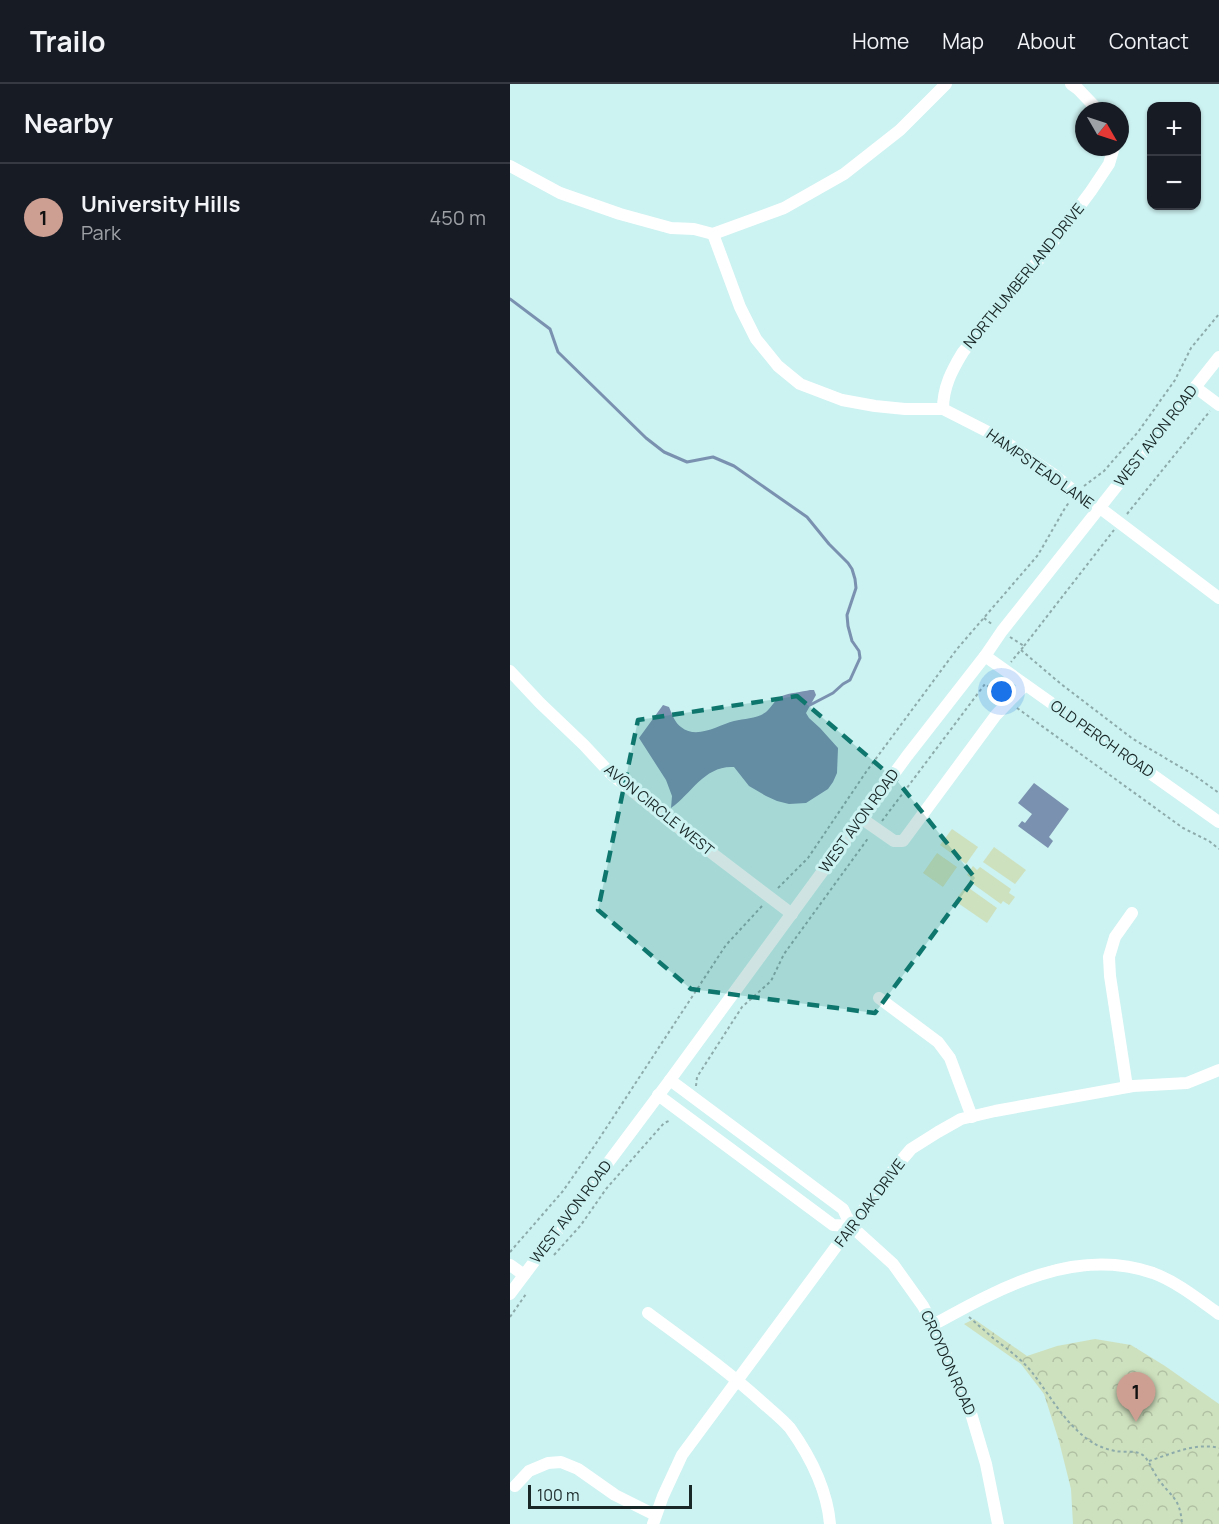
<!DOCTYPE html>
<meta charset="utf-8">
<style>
body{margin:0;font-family:Manrope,sans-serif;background:#242831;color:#f1f3f6}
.controls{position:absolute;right:18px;top:18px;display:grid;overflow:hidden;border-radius:12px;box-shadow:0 2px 4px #0004}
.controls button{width:54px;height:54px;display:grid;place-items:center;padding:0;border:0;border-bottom:2px solid #363941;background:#171b24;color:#f1f3f6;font:30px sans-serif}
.compass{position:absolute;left:565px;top:18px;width:54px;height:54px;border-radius:50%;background:#171b24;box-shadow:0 2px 4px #0004;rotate:129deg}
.scale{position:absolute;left:18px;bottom:15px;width:164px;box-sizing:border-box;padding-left:6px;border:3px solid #192727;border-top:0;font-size:16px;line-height:21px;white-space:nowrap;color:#192727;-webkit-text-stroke:4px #ccf2f1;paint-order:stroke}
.you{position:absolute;left:492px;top:608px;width:21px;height:21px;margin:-15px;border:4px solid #fff;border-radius:50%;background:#1a73e8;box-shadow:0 0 0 9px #1a73e833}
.badge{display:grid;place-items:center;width:39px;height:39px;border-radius:50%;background:#cd9f93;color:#111;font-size:20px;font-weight:700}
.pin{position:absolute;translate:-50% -50px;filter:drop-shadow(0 2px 3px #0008)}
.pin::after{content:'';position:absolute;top:32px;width:21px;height:18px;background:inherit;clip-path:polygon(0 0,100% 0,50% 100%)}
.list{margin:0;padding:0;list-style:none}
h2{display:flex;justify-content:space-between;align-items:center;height:78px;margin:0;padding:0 24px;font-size:26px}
h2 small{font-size:20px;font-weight:400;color:#9ea1a6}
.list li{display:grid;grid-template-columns:39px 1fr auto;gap:18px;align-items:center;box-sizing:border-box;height:108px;padding:0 24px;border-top:2px solid #363941}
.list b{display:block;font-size:22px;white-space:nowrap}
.list p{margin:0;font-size:20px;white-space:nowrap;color:#9ea1a6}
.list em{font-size:20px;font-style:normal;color:#9ea1a6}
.map{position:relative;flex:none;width:709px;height:1440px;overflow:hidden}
header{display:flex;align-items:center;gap:36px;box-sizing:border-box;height:84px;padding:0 30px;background:#171b24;border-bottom:2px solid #363941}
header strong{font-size:28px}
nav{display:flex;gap:33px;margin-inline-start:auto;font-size:21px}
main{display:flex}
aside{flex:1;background:#171b24}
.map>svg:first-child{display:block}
.park{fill:url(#park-crowns)}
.pitch{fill:#cee1be}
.water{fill:#7a91b0}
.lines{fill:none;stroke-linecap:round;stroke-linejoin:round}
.stream{stroke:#7a91b0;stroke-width:3}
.path{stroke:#8dabaa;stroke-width:2;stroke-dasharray:3 3;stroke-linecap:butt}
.minor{stroke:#fff;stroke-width:12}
.marked{fill:#0f766e;fill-opacity:0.2;stroke:#0f766e;stroke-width:4.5;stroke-dasharray:12 8;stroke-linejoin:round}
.labels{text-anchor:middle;stroke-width:6;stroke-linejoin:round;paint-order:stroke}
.street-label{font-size:15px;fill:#192727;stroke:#ccf2f1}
</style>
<header>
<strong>Trailo</strong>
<nav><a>Home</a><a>Map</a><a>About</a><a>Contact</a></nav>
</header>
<main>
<aside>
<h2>Nearby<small></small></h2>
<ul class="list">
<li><span class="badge">1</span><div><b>University Hills</b><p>Park</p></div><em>450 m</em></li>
</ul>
</aside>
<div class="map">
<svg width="709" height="1440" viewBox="0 0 709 1440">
<defs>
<pattern id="park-crowns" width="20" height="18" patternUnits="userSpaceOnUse" patternTransform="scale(1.5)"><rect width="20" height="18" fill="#cee1be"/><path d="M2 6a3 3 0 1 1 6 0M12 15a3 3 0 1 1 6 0" fill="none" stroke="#b0c1a3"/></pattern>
</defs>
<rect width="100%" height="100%" fill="#ccf2f1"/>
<polygon class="park" points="464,1235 517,1272 547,1262 585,1255 621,1261 655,1282 709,1320 709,1440 563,1440 561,1405 549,1357 534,1310 511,1280 454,1240"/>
<g class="pitch">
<polygon points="442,745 468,763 456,780 430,761"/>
<polygon points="484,763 516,786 505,800 473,778"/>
<polygon points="427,769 447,783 433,803 413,789"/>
<polygon points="463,782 467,786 470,783 501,805 499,809 505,813 499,821 493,817 491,820 459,797 461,794 457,791"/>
<polygon points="456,802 487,824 477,839 445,817"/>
</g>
<g class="water">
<path d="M300 606H304L306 611 296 629 299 634 310 644 328 664 327 689 323 698 318 705 296 719 279 720 267 717 256 712 239 702 224 683C195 681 182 709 161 724L162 712 156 696 129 654 153 621 159 623C162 630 165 639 171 643 187 656 208 641 224 637 235 634 247 635 256 628 262 623 265 615 272 612 279 609 292 608 300 606Z"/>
<polygon points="524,699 559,725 539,753 543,757 538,764 508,742 512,737 515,739 522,730 508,719"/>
</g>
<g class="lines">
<polyline class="stream" points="0,215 40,245 48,268 136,354 154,368 177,378 203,373 224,382 297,433 319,460 338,479 342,485 345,495 346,504 337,531 338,542 342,557 349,567 350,574 340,596 333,600 323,609 300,621"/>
<g class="path">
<polyline points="574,402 594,387 628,348 665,296 681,264 709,230"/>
<polyline points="617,430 700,327"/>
<polyline points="474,534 483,541"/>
<polyline points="500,553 514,562 501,578"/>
<polyline points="514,562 604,446"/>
<polyline points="511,566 551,600 623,655 684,691 709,709"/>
<polyline points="482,605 491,612"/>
<polyline points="507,624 673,744 699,757 709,765"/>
<polyline points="372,737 475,600 482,605 489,595"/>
<polyline points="268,804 298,774 356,688 447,565 528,471 555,424 560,417"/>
<polyline points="186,1002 187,993 232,923 261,897 274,870 359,753"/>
<polyline points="0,1168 53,1107 85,1061 216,861 252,822"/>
<polyline points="44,1171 71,1141 96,1105 154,1039 161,1036"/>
<polyline points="0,1233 16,1210"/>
<path d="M459 1233C467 1240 475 1247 483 1254 496 1264 510 1274 521 1287 540 1311 554 1339 580 1357 587 1362 596 1365 605 1367 615 1369 628 1365 635 1373 640 1379 643 1387 647 1393 660 1413 670 1412 672 1440"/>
<path d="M639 1377C661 1370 686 1358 709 1364"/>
</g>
<g class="minor">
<polyline points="561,0 568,5 589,27"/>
<polyline points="0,82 50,109 110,130 161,144 184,145 203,150 274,124 334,90 390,46 436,0"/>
<polyline points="203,150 230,223 246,255 268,282 290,300 332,316 365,322 395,325 433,325 488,353 543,390 582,422 594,427 709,514"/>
<polyline points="685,303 709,321"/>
<path d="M433 325C433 303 442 286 453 268L540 162 581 107 599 80 604 63"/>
<polyline points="475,572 709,738"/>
<polyline points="0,587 30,619 74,661 101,690 165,741 282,830"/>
<polyline points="351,734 384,757 393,757 486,631 515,601"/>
<polyline points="369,914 428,958 440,974 462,1033"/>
<polyline points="160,996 333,1125 341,1142 383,1180 413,1222 423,1241 460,1326 476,1380 488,1440"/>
<polyline points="617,1003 600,892 599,873 605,853 622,829"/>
<polyline points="148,1011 323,1141 341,1142"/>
<polyline points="0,1181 14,1191"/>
<polyline points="0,1210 160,996 397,672 475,572 492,547 709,273"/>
<path d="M138 1229C177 1258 217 1286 253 1319 262 1327 272 1335 280 1344 300 1372 317 1405 320 1440"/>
<path d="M423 1241C490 1204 565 1162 643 1189 667 1198 688 1215 709 1230"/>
<polyline points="5,1402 19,1387 38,1379 51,1378 68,1385 105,1411 145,1431"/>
<polyline points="143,1440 153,1412 172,1371 379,1091 401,1065 428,1048 451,1035 485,1027 623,1002 677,999 709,986"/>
</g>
</g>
<path class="marked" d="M287 612 388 698 465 794 365 929 181 905 88 826 128 636Z"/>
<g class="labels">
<g class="street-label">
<text transform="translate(514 192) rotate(-51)" y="5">NORTHUMBERLAND DRIVE</text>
<text transform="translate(646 352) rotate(-52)" y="5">WEST AVON ROAD</text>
<text transform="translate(530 385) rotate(35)" y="5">HAMPSTEAD LANE</text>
<text transform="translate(592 655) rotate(35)" y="5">OLD PERCH ROAD</text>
<text transform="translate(149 726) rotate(39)" y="5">AVON CIRCLE WEST</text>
<text transform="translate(349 737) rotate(-54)" y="5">WEST AVON ROAD</text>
<text transform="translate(360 1119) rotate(-53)" y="5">FAIR OAK DRIVE</text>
<text transform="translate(61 1128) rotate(-53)" y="5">WEST AVON ROAD</text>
<text transform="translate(438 1279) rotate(66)" y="5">CROYDON ROAD</text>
</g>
</g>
</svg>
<div class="controls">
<button>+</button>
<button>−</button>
</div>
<svg class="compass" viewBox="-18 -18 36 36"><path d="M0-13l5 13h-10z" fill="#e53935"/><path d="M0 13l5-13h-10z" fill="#9ea1a6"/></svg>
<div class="scale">100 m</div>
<div class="you"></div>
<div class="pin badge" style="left:626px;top:1338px">1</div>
</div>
</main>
